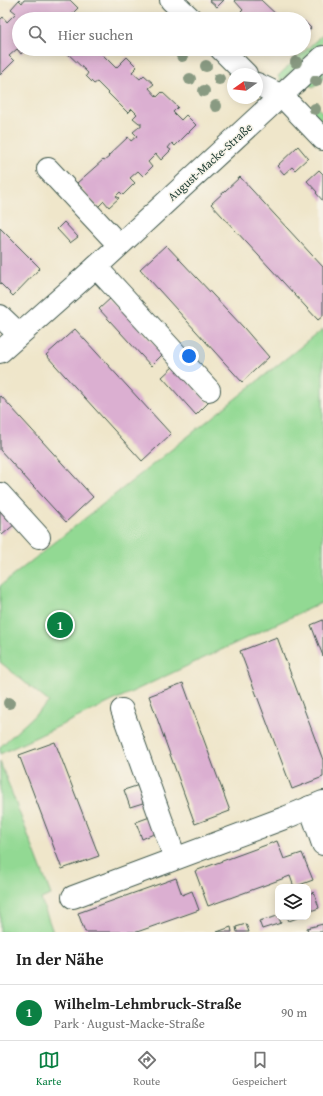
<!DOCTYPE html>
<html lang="de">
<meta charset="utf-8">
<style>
body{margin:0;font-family:"Gentium Book Plus",serif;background:#f6f6f6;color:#222}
.controls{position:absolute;right:12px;bottom:12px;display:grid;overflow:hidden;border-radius:8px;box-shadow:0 2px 10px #0003}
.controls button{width:36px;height:36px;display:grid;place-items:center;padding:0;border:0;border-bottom:1px solid #e0e0e0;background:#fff;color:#222;font:20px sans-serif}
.compass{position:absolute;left:227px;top:68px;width:36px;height:36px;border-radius:50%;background:#fff;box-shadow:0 2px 10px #0003;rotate:255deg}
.you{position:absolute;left:189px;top:356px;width:14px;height:14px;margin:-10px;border:3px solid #fff;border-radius:50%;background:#1a73e8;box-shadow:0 0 0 6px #1a73e833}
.badge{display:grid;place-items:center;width:26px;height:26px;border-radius:50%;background:#0b8043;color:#fff;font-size:13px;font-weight:700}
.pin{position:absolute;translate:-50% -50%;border:2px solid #fff;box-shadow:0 1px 4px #0006}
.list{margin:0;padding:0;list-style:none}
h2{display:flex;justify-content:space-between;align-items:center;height:52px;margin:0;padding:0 16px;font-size:17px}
h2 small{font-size:13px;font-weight:400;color:#767676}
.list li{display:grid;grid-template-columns:26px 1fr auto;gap:12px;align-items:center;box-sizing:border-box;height:56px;padding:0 16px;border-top:1px solid #e0e0e0}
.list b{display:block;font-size:15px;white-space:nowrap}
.list p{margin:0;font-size:13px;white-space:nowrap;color:#767676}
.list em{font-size:13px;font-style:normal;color:#767676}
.icon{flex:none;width:22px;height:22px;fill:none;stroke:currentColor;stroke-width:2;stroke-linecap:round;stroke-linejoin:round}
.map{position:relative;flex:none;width:323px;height:932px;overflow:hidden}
.search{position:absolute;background:#fff;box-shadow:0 2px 10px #0003;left:12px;right:12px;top:12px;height:44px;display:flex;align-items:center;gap:10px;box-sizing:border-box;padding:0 14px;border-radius:22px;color:#767676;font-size:15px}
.sheet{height:108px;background:#fff}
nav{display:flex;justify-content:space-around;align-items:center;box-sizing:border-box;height:56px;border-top:1px solid #e0e0e0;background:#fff;font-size:11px;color:#767676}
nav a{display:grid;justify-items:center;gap:2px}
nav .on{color:#0b8043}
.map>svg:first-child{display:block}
.green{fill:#92d993;stroke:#588b64}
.building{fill:#dbafd1}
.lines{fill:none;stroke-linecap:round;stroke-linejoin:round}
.minor-casing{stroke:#3e564a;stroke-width:24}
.minor{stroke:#fff;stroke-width:22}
.tree{fill:#899a82}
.labels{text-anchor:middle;stroke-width:3;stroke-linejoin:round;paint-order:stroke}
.street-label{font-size:12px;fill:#1f3d34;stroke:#f7f3e8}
</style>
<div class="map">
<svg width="323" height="932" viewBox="0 0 323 932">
<rect width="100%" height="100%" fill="#f7f3e8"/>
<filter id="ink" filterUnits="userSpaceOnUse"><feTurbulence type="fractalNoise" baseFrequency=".025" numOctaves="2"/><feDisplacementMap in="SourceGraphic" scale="8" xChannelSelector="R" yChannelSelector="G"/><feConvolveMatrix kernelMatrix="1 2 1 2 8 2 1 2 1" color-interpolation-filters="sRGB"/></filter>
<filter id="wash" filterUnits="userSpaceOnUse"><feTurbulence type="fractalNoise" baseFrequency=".012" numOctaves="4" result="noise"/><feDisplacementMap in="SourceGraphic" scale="16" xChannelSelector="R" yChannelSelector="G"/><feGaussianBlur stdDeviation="0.9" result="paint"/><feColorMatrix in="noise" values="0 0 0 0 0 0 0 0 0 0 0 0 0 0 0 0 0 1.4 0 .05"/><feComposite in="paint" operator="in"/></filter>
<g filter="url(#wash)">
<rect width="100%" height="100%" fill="#efe6ca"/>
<g class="green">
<polygon points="323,34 323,42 281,81 278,76"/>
<polygon points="323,69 323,79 313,88 308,83"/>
<polygon points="317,107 323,113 323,123 312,111"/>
<polygon points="323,329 323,602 0,754 0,747 49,702 0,662 0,586"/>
<polygon points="0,762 51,895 41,899 53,932 0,932"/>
</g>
<g id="blocks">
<g class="building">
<polygon points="19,0 22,3 24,0 70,0 78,8 73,13 79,19 19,19 19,49 26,49 21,54 17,49 9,56 14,61 0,75 0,20 3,17 7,22 16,13 11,9"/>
<polygon points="209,0 224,0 217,7"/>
<polygon points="234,0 261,0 281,19 234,19 243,10"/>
<polygon points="304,21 311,28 304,36"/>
<polygon points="63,49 107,49 102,54 116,68 127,57 137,67 132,72 140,79 144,75 154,84 149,88 157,97 162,92 178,107 173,112 181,120 186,115 196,125 175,146 172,143 168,148 171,150 161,160 156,154 148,162 152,167 143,176 138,171 130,178 135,183 123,195 120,192 116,196 119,198 109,207 104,201 98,207 77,183 103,160 104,161 109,157 108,156 128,137 131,141 137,136 133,132 139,127 141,127 141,123 139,123 133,118 137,114 132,109 128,113 97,82 94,84 86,76 88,73"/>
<polygon points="259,49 275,49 267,57"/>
<polygon points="298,146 308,158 295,170 292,167 284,174 277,166"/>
<polygon points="319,170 323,174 323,201 316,193 317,192 307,181"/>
<polygon points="240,177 323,267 323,316 318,320 211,204"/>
<polygon points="64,222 78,237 70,243 57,229"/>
<polygon points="0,228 40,268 13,296 0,283"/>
<polygon points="166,245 244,328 269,357 242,382 140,269"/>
<polygon points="112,297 163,354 151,366 99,309"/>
<polygon points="75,329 171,434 142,461 46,355"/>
<polygon points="174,366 208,403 196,415 162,377"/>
<polygon points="1,396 93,497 66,522 0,450 0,397"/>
<polygon points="0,508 15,524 2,535 0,532"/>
<polygon points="323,620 323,656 311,625"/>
<polygon points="277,637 323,760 323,777 292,789 240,651"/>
<polygon points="183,683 230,811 195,824 149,696"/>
<polygon points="55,742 99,856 62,869 19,755"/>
<polygon points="139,785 146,802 130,807 124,790"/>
<polygon points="150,817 156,833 142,839 136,822"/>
<polygon points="277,841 284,859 302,853 313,880 294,887 290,876 208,906 195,871"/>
<polygon points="176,878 182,895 192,891 199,910 137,932 85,932 78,913"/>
<polygon points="314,892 319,908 308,912 308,894"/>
<polygon points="278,916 281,923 262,929 259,921"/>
<polygon points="287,917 297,917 297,918 289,921"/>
<polygon points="246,924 249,932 237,932 236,927"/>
<polygon points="323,924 323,932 308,932 307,928"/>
<polygon points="231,927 232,932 217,932"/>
</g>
</g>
</g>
<g filter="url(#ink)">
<use href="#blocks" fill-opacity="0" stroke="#3e564a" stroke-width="1"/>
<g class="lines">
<g class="minor-casing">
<g id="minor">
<polyline points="171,0 191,19"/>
<polyline points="221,49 246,74"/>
<polyline points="257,84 282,96 323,139"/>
<polyline points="48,169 119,245"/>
<polyline points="96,267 209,390"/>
<polyline points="0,316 19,334"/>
<polyline points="0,352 96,267 323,57"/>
<polyline points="0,494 39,537"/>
<polyline points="122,710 175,858"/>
<polyline points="310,807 323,844"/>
<polyline points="73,897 287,817 323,802"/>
</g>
</g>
<use href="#minor" class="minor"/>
</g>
<g class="tree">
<circle cx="182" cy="56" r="6"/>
<circle cx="296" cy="62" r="6"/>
<circle cx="206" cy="66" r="6"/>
<circle cx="190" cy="79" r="6"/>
<circle cx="219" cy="79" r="6"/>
<circle cx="316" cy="81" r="6"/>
<circle cx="204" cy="91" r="6"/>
<circle cx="216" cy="106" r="6"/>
<circle cx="315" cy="109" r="6"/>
<circle cx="9" cy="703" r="6"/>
</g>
</g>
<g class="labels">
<g class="street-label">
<text transform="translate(210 162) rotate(-42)" y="4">August-Macke-Straße</text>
</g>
</g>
</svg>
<div class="controls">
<button><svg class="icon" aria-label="layers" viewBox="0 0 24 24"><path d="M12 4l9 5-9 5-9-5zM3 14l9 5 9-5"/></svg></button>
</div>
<svg class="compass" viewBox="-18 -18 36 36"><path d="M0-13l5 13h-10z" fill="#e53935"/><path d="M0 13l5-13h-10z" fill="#767676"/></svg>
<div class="you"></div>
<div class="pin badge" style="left:60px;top:625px">1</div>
<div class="search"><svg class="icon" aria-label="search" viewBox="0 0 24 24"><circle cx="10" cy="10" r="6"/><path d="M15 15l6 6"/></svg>Hier suchen</div>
</div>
<section class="sheet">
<h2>In der Nähe<small></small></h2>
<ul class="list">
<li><span class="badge">1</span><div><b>Wilhelm-Lehmbruck-Straße</b><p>Park · August-Macke-Straße</p></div><em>90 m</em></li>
</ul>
</section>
<nav>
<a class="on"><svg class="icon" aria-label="map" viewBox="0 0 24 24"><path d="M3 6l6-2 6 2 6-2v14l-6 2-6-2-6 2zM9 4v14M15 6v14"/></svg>Karte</a>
<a><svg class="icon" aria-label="directions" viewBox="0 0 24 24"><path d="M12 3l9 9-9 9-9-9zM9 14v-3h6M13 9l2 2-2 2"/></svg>Route</a>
<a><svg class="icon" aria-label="saved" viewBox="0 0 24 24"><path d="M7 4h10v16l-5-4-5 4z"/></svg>Gespeichert</a>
</nav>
